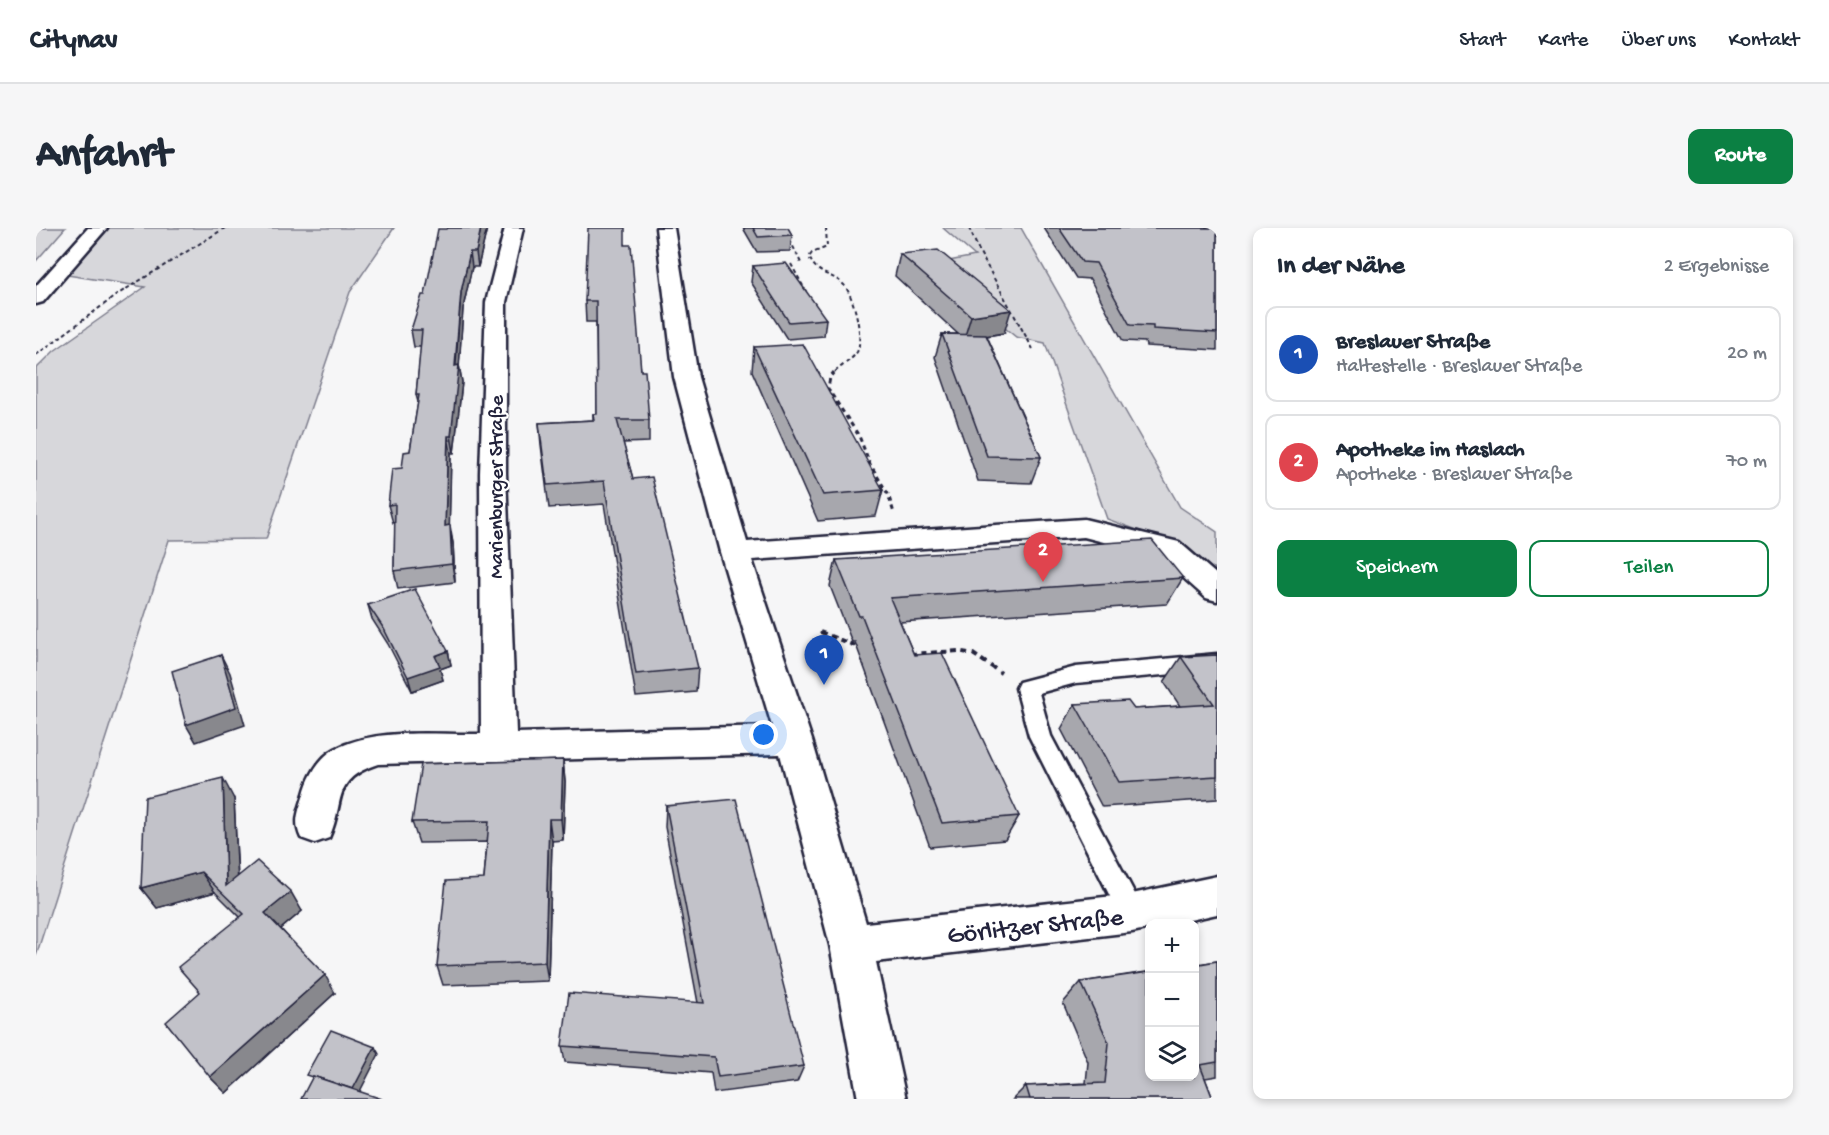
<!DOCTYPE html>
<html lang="de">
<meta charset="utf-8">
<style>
body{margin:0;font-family:"Gochi Hand",sans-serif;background:#f6f6f7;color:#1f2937}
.controls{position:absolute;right:18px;bottom:18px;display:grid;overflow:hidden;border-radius:12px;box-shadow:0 3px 9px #0003}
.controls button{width:54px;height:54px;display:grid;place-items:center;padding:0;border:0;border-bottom:2px solid #e0e1e3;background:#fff;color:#1f2937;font:30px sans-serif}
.you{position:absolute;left:728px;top:507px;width:21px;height:21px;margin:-15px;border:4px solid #fff;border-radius:50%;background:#1a73e8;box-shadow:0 0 0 9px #1a73e833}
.badge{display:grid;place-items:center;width:39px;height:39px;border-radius:50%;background:#0b8043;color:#fff;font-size:20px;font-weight:700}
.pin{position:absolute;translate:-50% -50px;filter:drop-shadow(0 2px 3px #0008)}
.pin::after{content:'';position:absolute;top:32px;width:21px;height:18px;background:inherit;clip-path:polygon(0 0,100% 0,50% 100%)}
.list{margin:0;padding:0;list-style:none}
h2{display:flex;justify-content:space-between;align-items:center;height:78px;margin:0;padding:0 24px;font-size:26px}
h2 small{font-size:20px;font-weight:400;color:#747a83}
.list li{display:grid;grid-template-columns:39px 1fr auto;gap:18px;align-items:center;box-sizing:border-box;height:96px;margin:0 12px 12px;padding:0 12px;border:2px solid #e0e1e3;border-radius:12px}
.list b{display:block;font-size:22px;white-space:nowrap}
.list p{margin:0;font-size:20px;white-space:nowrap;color:#747a83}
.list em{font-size:20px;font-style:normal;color:#747a83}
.actions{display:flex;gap:12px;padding:18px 24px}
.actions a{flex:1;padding:14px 0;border:2px solid #0b8043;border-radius:12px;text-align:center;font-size:21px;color:#0b8043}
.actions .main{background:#0b8043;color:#fff}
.icon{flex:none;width:33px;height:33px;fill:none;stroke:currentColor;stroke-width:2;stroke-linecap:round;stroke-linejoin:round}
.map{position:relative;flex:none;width:1181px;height:871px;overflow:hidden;border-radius:12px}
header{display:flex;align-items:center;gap:36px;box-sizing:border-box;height:84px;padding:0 30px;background:#fff;border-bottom:2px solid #e0e1e3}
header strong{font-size:28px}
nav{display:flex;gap:33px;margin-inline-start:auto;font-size:21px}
.intro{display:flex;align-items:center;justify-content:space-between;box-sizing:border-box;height:144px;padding:0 36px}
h1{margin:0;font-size:42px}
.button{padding:15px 27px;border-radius:12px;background:#0b8043;color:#fff;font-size:21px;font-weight:700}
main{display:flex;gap:36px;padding:0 36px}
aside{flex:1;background:#fff;border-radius:12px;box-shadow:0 3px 9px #0003}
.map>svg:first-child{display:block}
.green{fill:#d7d7db;stroke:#7c7c8b;stroke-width:1.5}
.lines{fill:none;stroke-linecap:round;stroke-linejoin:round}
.service-casing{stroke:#22223b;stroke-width:5}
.minor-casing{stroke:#22223b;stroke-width:5}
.secondary-casing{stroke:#22223b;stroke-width:5}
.path-far2{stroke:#22223b;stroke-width:2;stroke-dasharray:4 3;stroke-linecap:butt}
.path-far1{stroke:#22223b;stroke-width:3;stroke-dasharray:4.5 4;stroke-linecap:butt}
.path{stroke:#22223b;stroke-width:4;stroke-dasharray:6 4.5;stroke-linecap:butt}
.service{fill:#fff;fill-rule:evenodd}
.minor{fill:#fff;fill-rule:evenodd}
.secondary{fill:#fff;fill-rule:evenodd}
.wall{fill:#a7a7ad;stroke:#22223b;stroke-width:1.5}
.shaded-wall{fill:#88888d;stroke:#22223b;stroke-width:1.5}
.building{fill:#c2c2c9;stroke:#22223b;stroke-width:1.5}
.labels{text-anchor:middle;stroke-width:4.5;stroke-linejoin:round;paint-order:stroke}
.street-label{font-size:21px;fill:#22223b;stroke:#fff}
.near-street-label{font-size:26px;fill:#22223b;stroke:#fff}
</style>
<header>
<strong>Citynav</strong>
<nav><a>Start</a><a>Karte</a><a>Über uns</a><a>Kontakt</a></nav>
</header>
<div class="intro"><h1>Anfahrt</h1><a class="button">Route</a></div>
<main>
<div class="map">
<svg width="1181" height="871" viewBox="0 0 1181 871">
<rect width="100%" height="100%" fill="#f6f6f7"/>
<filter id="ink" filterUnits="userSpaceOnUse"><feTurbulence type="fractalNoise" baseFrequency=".0167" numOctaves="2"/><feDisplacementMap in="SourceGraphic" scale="12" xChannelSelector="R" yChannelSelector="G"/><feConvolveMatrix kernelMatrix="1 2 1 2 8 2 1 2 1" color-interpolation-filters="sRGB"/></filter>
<g filter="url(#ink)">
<g class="green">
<polygon points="0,0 29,0 0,33"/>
<polygon points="71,0 358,0 314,64 230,311 133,312 0,728 0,141 18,123 109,59 31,47"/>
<polygon points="907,0 985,0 1144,279 1181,304 1181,353 1137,315 1071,291 1009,115 980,109 892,37 939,28"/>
</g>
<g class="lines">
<g class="service-casing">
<polygon id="service" points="1181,426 1181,442 1040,455 1003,465 1015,508 1109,685 1105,694 1096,697 1087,694 993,508 980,460 983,454 1040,439"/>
</g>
<g class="minor-casing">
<path id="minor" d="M469 0H487L470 74V245L480 505 736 498 684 324 638 149 620 0H638L662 149 711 314 1048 291 1143 314 1181 347V373L1170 370 1123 328 1048 309 716 332 776 512 830 695 1096 666 1181 648V686L1136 696H1114V700L1096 704 840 734 870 871H822L794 717 744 526 342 536C294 552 310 573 293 610L279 615 265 610C257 593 263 583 268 566 272 550 283 529 299 521 341 499 398 507 445 506L444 245 450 74Z"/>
</g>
<g class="secondary-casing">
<polygon id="secondary" points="52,0 71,0 7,74 0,76 0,58"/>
</g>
<g class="path-far2">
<path d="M790 0 791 19 776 25 773 29C782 49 795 44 808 57 818 68 828 111 821 124 815 133 804 138 797 146"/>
<polyline points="933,0 944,25 998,123"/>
<polyline points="754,12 765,35"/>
<polyline points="755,36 772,67"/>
<polyline points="0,127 82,66 189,0"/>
</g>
<polyline class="path-far1" points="798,144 794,149 792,161 823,208 834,236 852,266 858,285"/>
<g class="path">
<polyline points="784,404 825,420"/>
<polyline points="874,426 922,423 937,426 965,445"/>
</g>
<use href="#service" class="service"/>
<use href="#minor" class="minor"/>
<use href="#secondary" class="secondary"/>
</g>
<g class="wall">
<polygon points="412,0 451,0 442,39 436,39 427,80 423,137 426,154 418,225 415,225 413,297 417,315 419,354 362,361 358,343 359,294 357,295 352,277 374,223 382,174 380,167 385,119 378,119 375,102 389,67"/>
<polygon points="707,0 752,0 756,7 754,23 721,24"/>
<polygon points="1008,0 1181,0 1181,122 1110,118 1109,114 1087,113 1054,51 1040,50"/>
<polygon points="589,17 605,143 613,192 613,214 587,215 597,251 662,440 660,464 600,469 568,276 513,280 505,217 503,195 557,192 557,186 561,186 560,94 550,94 549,73"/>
<polygon points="864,26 968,105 951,108 1005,229 995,255 942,253 899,129 906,106 922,106 859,48"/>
<polygon points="717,38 790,91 788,108 751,111 715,54"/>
<polygon points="718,119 847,262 840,288 782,293 716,143"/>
<polygon points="800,332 1147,350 1131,376 864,394 878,427 983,588 969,612 894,619 819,414 816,414 794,358"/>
<polygon points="332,377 412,423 415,437 404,441 407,452 376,463 352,416 336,391"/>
<polygon points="1181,427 1181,571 1066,579 1025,501 1039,476 1098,481 1144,478 1128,454 1145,429"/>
<polygon points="527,532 529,554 527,612 516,613 512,753 407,757 401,738 448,651 451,614 383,615 376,594"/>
<polygon points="198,571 202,649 266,683 245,701 299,765 190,865 174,849 164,764 204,689 179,664 121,680 105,660"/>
<polygon points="630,578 768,838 761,854 678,865 675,845 529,834 526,818 662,775 629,599"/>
<polygon points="1181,733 1181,848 1169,850 1177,871 977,871 990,858 1050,855 1052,834 1027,775 1045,754"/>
</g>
<g class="shaded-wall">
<polygon points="445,0 451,0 442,39 440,24"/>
<polygon points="434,24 436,39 427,80 423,141 423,137 426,154 418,225 415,208 425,64"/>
<polygon points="975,82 968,105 928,111 935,88"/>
<polygon points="412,208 415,225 413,315 409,298"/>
<polygon points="414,297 417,315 419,354 416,336"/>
<polygon points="412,423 415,437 404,441 407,452 376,463 372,449 399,428"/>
<polygon points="185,427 194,445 209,497 160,514 150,497"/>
<polygon points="527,532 529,554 527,612 525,591"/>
<polygon points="187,550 198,571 203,678 190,658"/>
<polygon points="513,591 516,613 512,753 509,734"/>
<polygon points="165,644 179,664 121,680 105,660"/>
<polygon points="255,664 266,683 241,704 229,685"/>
<polygon points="289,747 299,765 190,865 174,849"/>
<polygon points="339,819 343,826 320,871 315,864"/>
</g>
<g class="building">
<polygon points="412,0 445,0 440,24 434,24 425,64 419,138 423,137 415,208 412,208 409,298 414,297 416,336 358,343 359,276 352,277 356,241 366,240 368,224 374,223 383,167 380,167 386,102 375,102 386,67 389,67 402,1 411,1"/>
<polygon points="552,0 589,0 589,17 595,17 605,143 609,143 613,192 581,192 597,251 616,249 662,440 600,446 568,253 511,257 503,195 558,192 557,186 561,186 560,73 549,73"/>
<polygon points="717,0 752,0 756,7 722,9"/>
<polygon points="1023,0 1181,0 1181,105 1117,101 1117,98 1094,97 1060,35 1046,34"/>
<polygon points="902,22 975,82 935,88 864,26"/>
<polygon points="750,35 790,91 753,94 717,38"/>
<polygon points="906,106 950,107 1005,229 951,228"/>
<polygon points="767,116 847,262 787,267 718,119"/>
<polygon points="1116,312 1147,350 854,370 878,427 906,425 983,588 906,595 826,388 823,388 800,332"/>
<polygon points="379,361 412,423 399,428 404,438 372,449 348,401 332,377"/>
<polygon points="185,427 200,479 150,497 136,443"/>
<polygon points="1181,427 1181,548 1083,554 1039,476 1092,473 1098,481 1178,476 1145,429"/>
<polygon points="527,532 525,591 513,591 509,734 401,738 410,653 448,651 453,593 376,594 385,536"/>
<polygon points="187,550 190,658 221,633 255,664 229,685 289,747 174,849 130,794 164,764 142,739 208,686 165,644 105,660 109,569"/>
<polygon points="700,571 768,838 682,849 678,829 526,818 533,765 668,775 630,578"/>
<polygon points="1181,733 1181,834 1164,837 1177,871 994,871 990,858 1069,855 1073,815 1045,754 1113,744 1113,849 1158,849 1158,737"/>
<polygon points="295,802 339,819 317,861 277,848 276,849 270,847"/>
<polygon points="277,848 346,871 265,871"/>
</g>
</g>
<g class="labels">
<g class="street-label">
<text transform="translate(459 259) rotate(-90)" y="7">Marienburger Straße</text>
</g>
<g class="near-street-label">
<text transform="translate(999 696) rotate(-6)" y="9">Görlitzer Straße</text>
</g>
</g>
</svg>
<div class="controls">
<button>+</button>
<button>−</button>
<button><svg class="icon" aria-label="layers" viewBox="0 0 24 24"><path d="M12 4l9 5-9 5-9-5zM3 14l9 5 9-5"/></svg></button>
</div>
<div class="you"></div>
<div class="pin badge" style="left:788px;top:457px;background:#1a4fb4">1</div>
<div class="pin badge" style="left:1007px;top:354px;background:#e0444e">2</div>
</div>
<aside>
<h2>In der Nähe<small>2 Ergebnisse</small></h2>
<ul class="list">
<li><span class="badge" style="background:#1a4fb4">1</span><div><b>Breslauer Straße</b><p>Haltestelle · Breslauer Straße</p></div><em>20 m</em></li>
<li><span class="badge" style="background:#e0444e">2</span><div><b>Apotheke im Haslach</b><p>Apotheke · Breslauer Straße</p></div><em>70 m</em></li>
</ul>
<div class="actions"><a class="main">Speichern</a><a>Teilen</a></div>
</aside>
</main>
